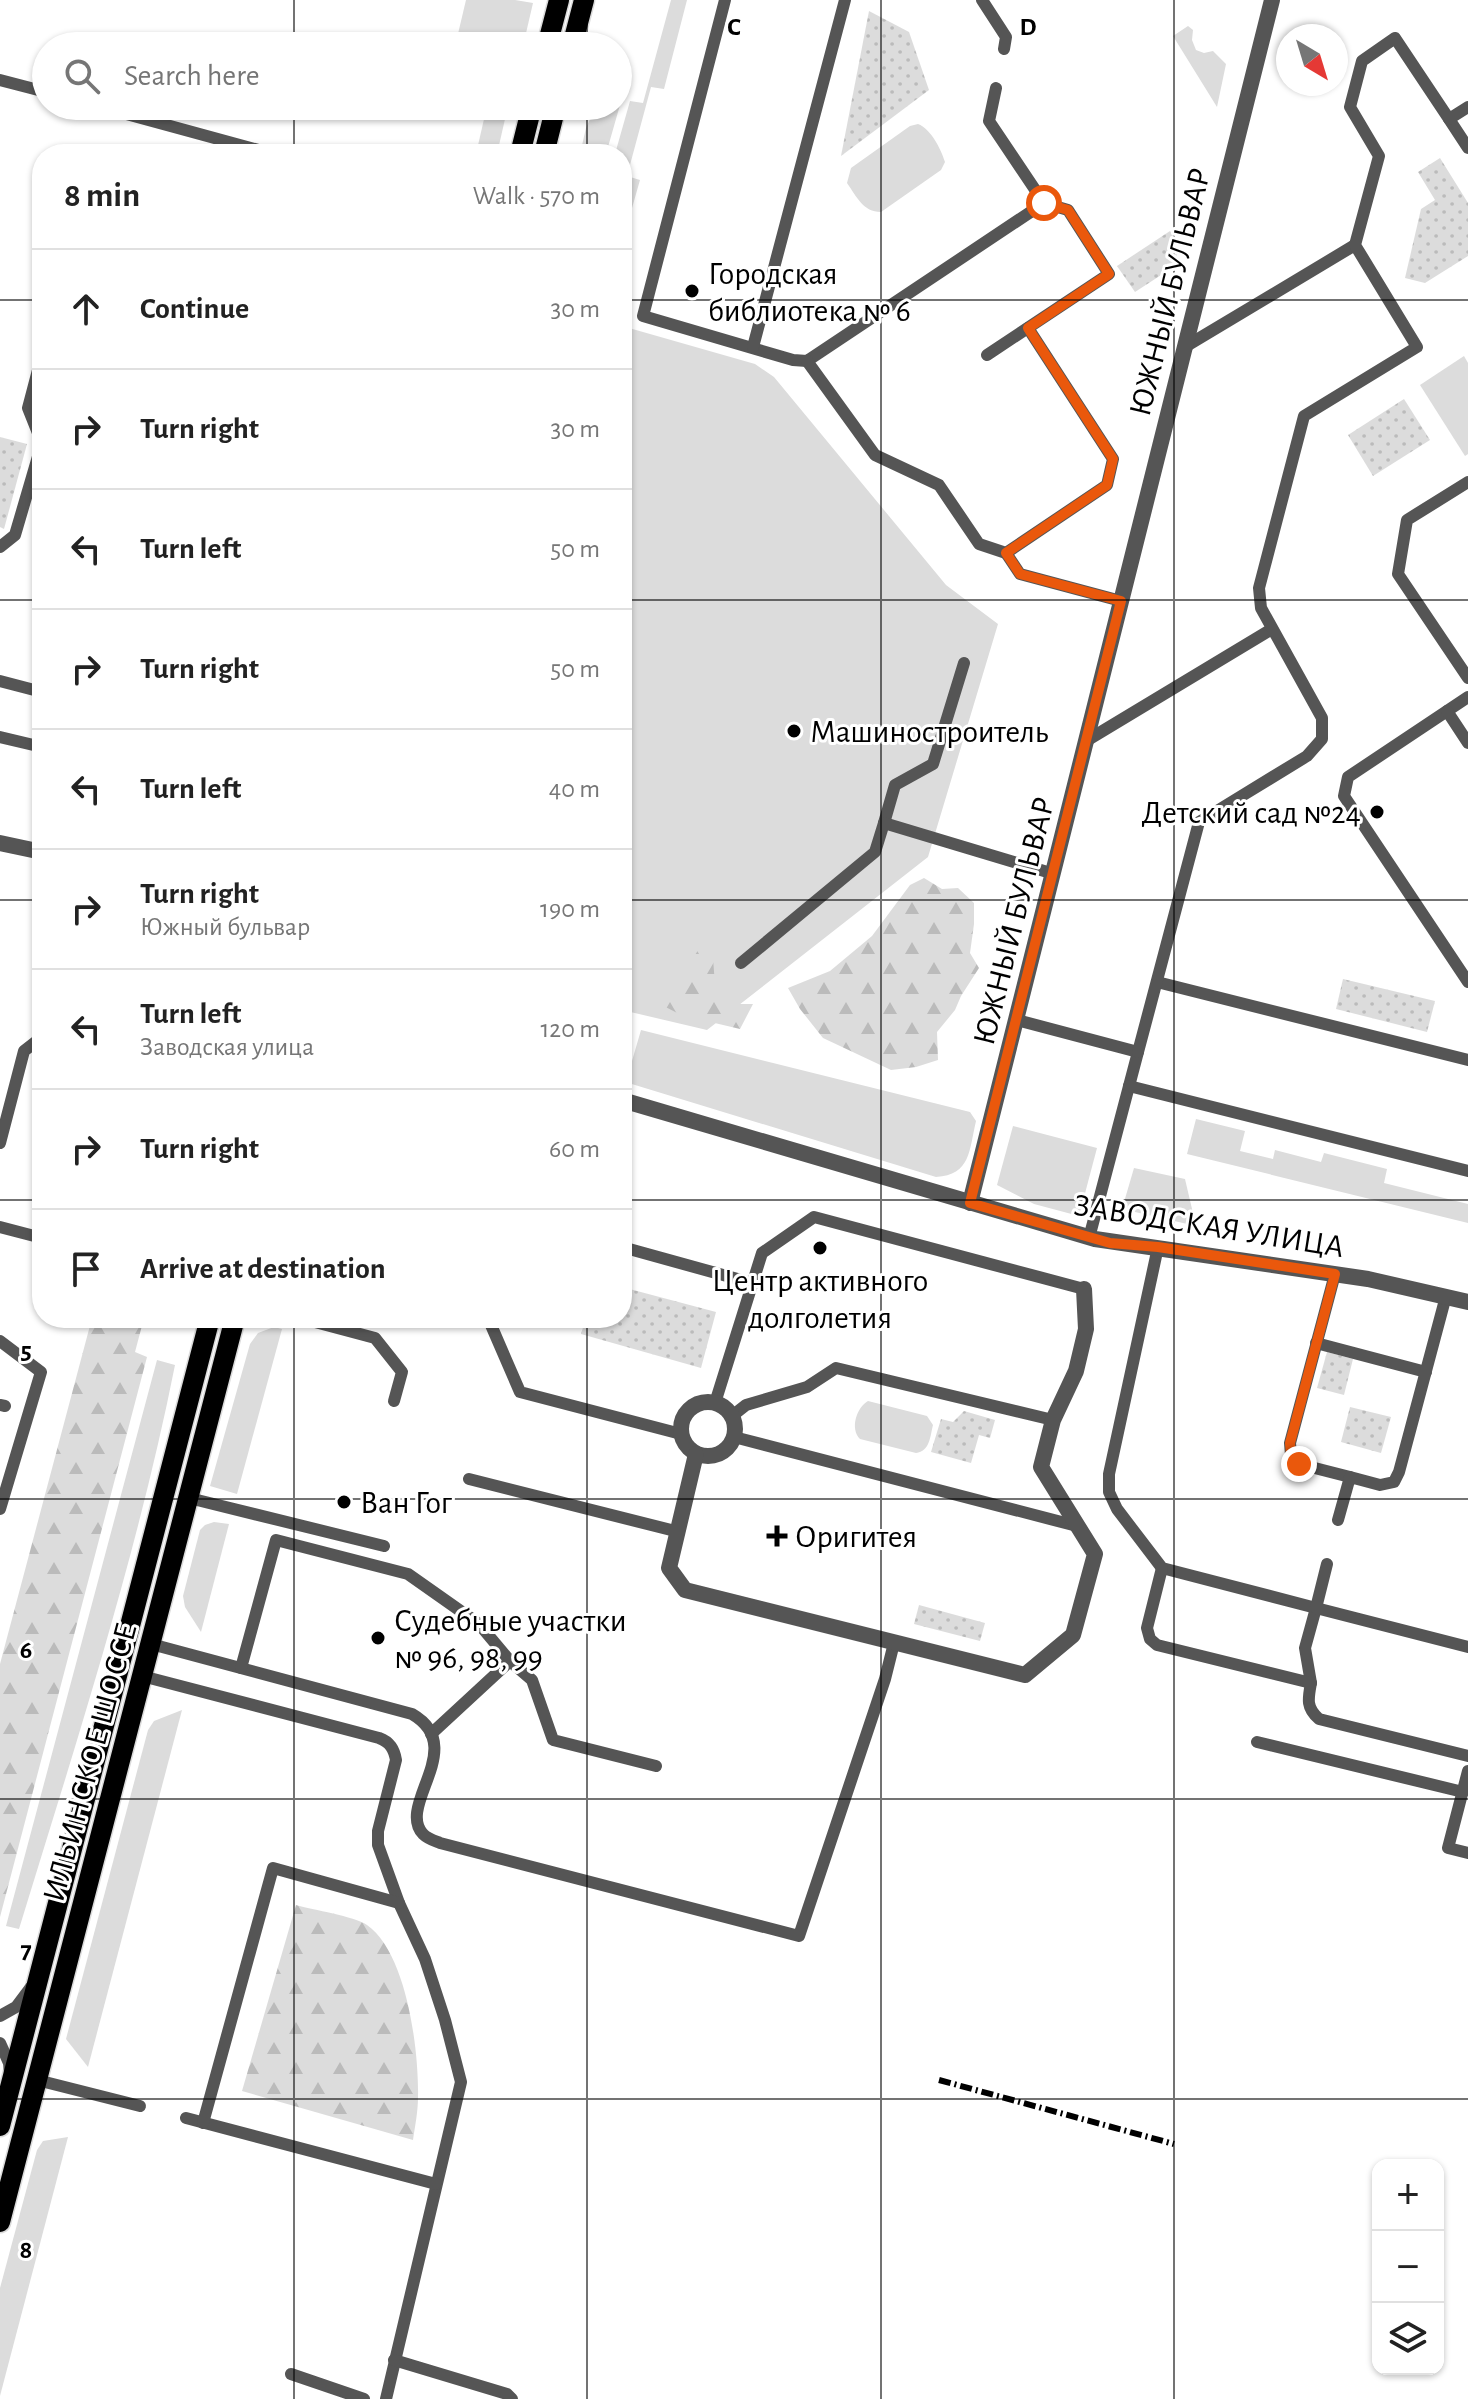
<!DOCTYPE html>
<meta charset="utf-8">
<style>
body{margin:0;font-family:"Alegreya Sans",sans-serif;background:#f2f2f2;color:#222}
.controls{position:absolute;right:24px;bottom:24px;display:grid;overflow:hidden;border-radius:16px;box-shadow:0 2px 6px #0004}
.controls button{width:72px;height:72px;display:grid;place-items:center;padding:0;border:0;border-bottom:2px solid #e0e0e0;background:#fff;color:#222;font:40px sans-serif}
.compass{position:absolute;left:1276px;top:24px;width:72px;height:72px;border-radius:50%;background:#fff;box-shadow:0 2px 6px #0004;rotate:142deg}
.stop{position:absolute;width:24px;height:24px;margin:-18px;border:6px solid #ea580c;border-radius:50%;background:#fff}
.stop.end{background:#ea580c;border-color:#fff;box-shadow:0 2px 8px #0008}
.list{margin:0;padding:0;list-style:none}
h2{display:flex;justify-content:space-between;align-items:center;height:104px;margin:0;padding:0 32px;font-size:34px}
h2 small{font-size:26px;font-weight:400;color:#767676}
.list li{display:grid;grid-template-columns:52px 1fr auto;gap:24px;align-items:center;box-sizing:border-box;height:120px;padding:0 32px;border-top:2px solid #e0e0e0}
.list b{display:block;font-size:30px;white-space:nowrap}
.list p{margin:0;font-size:26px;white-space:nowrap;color:#767676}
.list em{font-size:26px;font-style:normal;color:#767676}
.icon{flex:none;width:44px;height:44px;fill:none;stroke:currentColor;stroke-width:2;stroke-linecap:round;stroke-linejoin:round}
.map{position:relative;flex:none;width:1468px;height:2399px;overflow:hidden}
.search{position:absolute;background:#fff;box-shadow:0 2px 6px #0004;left:32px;top:32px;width:600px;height:88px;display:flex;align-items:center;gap:20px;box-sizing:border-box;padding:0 28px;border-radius:44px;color:#767676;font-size:30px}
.panel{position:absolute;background:#fff;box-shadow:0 2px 6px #0004;left:32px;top:144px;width:600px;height:1184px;border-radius:32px}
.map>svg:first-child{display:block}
.green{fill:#dcdcdc}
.forest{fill:url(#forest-firs)}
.park{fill:url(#park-dots)}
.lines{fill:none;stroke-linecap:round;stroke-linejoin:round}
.primary-casing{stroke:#dbdbdb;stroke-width:23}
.service{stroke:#555;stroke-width:12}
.minor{stroke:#555;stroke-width:16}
.tertiary{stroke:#555;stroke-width:16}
.primary{stroke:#000;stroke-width:20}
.rail{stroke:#000;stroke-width:6;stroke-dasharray:12 4 2 4;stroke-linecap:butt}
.route{stroke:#ea580c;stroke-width:10}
.grid{fill:none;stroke:#000;stroke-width:2;stroke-opacity:0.55}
.poi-dot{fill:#000;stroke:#fff;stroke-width:3}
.labels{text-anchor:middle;stroke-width:6;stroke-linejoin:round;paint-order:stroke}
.poi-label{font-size:32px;fill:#000;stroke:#fff;text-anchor:start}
.street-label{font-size:32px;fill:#000;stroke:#fff}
.grid-label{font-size:26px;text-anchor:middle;font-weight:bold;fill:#000;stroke:#fff;stroke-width:6;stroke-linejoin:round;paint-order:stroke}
</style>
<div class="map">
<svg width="1468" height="2399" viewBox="0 0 1468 2399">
<defs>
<pattern id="forest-firs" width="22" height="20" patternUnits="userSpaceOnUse" patternTransform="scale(2)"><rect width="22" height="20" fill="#dcdcdc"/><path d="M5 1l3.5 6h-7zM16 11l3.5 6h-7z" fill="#bbb"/></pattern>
<pattern id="park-dots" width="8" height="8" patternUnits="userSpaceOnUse" patternTransform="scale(2)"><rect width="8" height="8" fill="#dcdcdc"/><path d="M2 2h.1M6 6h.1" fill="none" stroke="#bbb" stroke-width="1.8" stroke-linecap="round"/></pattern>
</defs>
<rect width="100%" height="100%" fill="#fff"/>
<g class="green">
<polygon points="466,0 515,0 533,3 523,46 487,46 457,38"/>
<polygon points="671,0 687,0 664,89 651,87 627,176 640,180 622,243 622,154 615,154 630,101 643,103"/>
<polygon points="1188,26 1193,30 1192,40 1196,50 1204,53 1213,51 1226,64 1217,107 1173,36"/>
<polygon points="618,97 622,98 606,154 580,154 586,128 596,106 618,106"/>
<polygon points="487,106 508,106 497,154 476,154"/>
<path d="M918 124C931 129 941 149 945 162L941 170 881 212C863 212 857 197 847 183L851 168 910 126Z"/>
<polygon points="622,326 755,364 774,377 946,585 998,624 928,857 707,1030 622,1010"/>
<polygon points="1464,356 1468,363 1468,454 1465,456 1420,385"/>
<path d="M641 1030 970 1112 976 1121C969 1150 971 1175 936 1177L622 1081V1059L632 1061Z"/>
<polygon points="1196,1119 1245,1131 1240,1151 1273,1159 1275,1150 1321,1162 1324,1153 1387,1169 1384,1183 1468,1204 1468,1223 1187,1154"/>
<polygon points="1013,1126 1097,1148 1079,1216 1034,1204 997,1185"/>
<polygon points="1134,1168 1185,1179 1196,1226 1122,1209"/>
<polygon points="274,1327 282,1329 237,1494 210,1486 250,1344 258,1333"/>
<path d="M157 1360 175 1365C137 1556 76 1743 19 1929L6 1926Z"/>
<path d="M868 1401 927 1416 933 1425C930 1437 930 1451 916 1453L860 1439C850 1429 856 1408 868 1401Z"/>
<polygon points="214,1522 229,1524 201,1632 185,1607 183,1596 200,1530 205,1525"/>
<polygon points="182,1710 88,2067 66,2039 148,1730 154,1721"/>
<polygon points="68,2137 0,2396 0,2288 37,2150 43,2141"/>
</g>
<g class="forest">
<polygon points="924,878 942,889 958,888 974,903 974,924 970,953 979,968 961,996 955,1010 937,1032 938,1060 916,1067 891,1070 823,1038 800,1009 788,988 830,971 872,936 910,885"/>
<polygon points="699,949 713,958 715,985 727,1004 753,1004 740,1029 681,1015 656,1002 678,980"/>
<polygon points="92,1318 144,1318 135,1352 147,1357 0,1917 0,1664"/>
<path d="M296 1905C313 1910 354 1916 367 1925 407 1953 419 2051 418 2097 418 2112 415 2126 413 2140L242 2091Z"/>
</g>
<g class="park">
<polygon points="869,11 909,32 929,90 841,156"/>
<polygon points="1440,158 1468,203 1468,256 1425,283 1405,278 1421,209 1435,200 1418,172"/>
<polygon points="1170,231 1179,244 1175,266 1135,292 1117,266"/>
<polygon points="1404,399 1430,440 1373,476 1348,435"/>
<polygon points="0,437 27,444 4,529 0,527"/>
<polygon points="1343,979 1435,1001 1427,1032 1336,1009"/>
<polygon points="622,1287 716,1312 701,1368 581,1334 586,1318 622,1318"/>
<polygon points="1327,1352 1353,1359 1344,1395 1317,1388"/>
<polygon points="1350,1407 1391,1417 1381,1453 1341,1442"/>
<polygon points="964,1411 995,1420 990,1438 979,1435 971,1463 931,1452 941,1419 953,1422"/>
<polygon points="919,1605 985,1623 980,1641 914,1624"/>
</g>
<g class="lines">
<g class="primary-casing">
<g id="primary">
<polyline points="547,46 559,0"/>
<polyline points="572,46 584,0"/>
<polyline points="520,154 532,106"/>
<polyline points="544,154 556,106"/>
<polyline points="0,2126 210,1318"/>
<polyline points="0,2222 235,1318"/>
</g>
</g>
<g class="service">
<polyline points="725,0 643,316 793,360 807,361 1044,203 1068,210 1109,274 987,355"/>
<polyline points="982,0 1006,37 1004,49"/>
<polyline points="0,80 46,92"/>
<polyline points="996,88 989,121 1044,203"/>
<polyline points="97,106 273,154"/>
<polyline points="1449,119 1468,148"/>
<polyline points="753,347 845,0"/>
<polyline points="1183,348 1355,245"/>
<polyline points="807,361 875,455 939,485 979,544 1006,553 1107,485 1113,459 1028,328"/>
<polyline points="1468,482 1407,520 1398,574 1468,678"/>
<polyline points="0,547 15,535 42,443 28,408 42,355"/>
<polyline points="1006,553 1020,574 1121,601"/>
<polyline points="0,681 42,692"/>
<polyline points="1468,697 1348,777 1344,796 1468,982"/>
<polyline points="1447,711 1468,743"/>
<polyline points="0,737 42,747"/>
<polyline points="1086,741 1272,629"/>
<polyline points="884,823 895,785 933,764 964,663"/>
<polyline points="741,963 875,852 884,823 1054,874"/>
<polyline points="1157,982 1468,1060"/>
<polyline points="1017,1020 1138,1052 1089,1238"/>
<polyline points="1138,1052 1199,822 1307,756 1322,739 1322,718 1261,608 1259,588 1304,416 1417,347 1355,245 1379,156 1350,107 1362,61 1395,38 1449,119 1468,107"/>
<polyline points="1129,1086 1468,1171"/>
<polyline points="0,1143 24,1051 42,1037"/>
<polyline points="0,1227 42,1238"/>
<polyline points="622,1247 752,1283"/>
<polyline points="1158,1247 1109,1474 1109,1492 1117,1509 1162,1568 1316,1608 1305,1648 1311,1683"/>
<polyline points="1335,1274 1290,1443 1291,1455 1299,1464 1350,1477"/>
<polyline points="300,1318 375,1338 402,1372 394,1401"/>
<polyline points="493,1318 491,1325 520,1392 681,1434"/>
<polyline points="0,1341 41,1372 0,1509"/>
<polyline points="1316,1343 1426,1372"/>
<polyline points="715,1403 762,1253 814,1217 1084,1289"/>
<polyline points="0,1405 5,1406"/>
<polyline points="732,1416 746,1405 807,1387 836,1368 1053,1420"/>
<polyline points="734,1437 1077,1526"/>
<polyline points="469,1479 679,1532"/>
<polyline points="189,1498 384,1546"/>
<polyline points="1338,1520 1350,1477 1380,1485 1394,1482 1399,1472 1446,1296"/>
<polyline points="1327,1564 1316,1608 1468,1647"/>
<path d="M1162 1568 1147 1628 1150 1639 1157 1645 1311 1683C1308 1699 1306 1708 1319 1719L1468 1756"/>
<path d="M151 1644 412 1714C469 1747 396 1805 423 1834 428 1839 435 1841 440 1843L799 1936 885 1679 894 1643"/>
<polyline points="241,1668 276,1540 408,1574 479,1624 510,1661"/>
<path d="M142 1676 379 1738C390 1742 394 1749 396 1760L378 1831V1845L399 1903 425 1959 445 2020 461 2082 386 2399"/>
<polyline points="431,1734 510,1661 532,1680 553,1740 656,1766"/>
<polyline points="1257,1742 1463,1792"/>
<polyline points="1468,1771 1448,1848 1468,1853"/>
<polyline points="0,2016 16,2007 31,1987"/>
<polyline points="0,2043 9,2063 10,2073"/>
<polyline points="37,2080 140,2106"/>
<polyline points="186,2118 436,2184"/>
<polyline points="203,2123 273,1868 399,1903"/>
<polyline points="394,2360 507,2394 512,2399"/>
<polyline points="291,2374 364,2399"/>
</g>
<g class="minor">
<polyline points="0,843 42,852"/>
<polyline points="970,1203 1272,0"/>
<circle cx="708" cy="1429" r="27"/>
<polyline points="696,1454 669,1568 685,1590 1025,1675 1073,1635 1095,1554 1041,1467 1053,1420 1076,1371 1086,1329 1084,1289"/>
</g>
<polyline class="tertiary" points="622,1100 1095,1239 1368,1279 1468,1302"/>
<use href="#primary" class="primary"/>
<polyline class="rail" points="939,2080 1174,2144"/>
</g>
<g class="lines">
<polyline class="route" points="1044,203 1068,210 1109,274 1028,328 1113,459 1107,485 1006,553 1020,574 1121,601 970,1203 1110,1243 1158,1247 1335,1274 1290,1443 1291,1455 1299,1464"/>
</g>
<path class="grid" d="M294 0V46M587 0V46M881 0V2399M1174 0V2399M294 106V154M587 106V154M0 300H42M622 300H1468M0 600H42M622 600H1468M0 900H42M622 900H1468M0 1200H42M622 1200H1468M294 1318V2399M587 1318V2399M0 1499H1468M0 1799H1468M0 2099H1468"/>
<g class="poi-dot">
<circle cx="692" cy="291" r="8"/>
<circle cx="794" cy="731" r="8"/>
<circle cx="1377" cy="812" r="8"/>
<circle cx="820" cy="1248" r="8"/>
<circle cx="344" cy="1502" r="8"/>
<path d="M773 1524h8v8h8v8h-8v8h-8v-8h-8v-8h8z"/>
<circle cx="378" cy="1638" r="8"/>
</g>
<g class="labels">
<g class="poi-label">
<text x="708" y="284">Городская<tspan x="708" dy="37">библиотека № 6</tspan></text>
<text x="810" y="742">Машиностроитель</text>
<text x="1361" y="823" text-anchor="end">Детский сад №24</text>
<text x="820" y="1291" text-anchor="middle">Центр активного<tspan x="820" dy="37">долголетия</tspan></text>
<text x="360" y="1513">Ван Гог</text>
<text x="795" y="1547">Оригитея</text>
<text x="394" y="1631">Судебные участки<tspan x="394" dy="37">№ 96, 98, 99</tspan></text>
</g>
<g class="street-label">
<text transform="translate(1169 292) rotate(-76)" y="11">ЮЖНЫЙ БУЛЬВАР</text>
<text transform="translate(1013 921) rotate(-76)" y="11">ЮЖНЫЙ БУЛЬВАР</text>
<text transform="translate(1209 1225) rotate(9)" y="11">ЗАВОДСКАЯ УЛИЦА</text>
<text transform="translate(89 1762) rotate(-75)" y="11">ИЛЬИНСКОЕ ШОССЕ</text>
</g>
</g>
<g class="grid-label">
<text x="734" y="35">C</text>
<text x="1028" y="35">D</text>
<text x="26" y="1359">5</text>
<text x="26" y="1658">6</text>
<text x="26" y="1958">7</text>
<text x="26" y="2258">8</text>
</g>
</svg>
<div class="controls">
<button>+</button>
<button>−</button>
<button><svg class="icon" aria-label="layers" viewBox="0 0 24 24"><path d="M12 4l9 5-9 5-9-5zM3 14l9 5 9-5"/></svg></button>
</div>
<svg class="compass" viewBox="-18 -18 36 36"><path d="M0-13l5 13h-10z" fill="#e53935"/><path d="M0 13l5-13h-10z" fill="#767676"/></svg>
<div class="stop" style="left:1044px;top:203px"></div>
<div class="stop end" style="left:1299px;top:1464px"></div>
<div class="search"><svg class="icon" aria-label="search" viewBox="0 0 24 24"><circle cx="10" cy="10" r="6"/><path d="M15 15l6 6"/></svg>Search here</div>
<section class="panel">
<h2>8 min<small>Walk · 570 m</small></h2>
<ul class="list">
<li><svg class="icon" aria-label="ahead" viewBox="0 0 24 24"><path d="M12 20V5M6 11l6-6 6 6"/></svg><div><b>Continue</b></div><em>30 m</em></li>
<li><svg class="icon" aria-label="right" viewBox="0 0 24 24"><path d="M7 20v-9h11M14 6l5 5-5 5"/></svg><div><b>Turn right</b></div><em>30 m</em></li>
<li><svg class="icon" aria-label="left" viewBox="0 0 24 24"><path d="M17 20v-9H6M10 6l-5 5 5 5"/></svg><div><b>Turn left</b></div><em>50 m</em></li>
<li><svg class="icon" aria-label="right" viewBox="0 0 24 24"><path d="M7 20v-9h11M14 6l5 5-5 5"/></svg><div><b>Turn right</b></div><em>50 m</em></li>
<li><svg class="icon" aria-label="left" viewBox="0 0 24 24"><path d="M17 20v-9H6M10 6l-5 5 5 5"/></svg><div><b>Turn left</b></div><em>40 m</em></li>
<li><svg class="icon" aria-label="right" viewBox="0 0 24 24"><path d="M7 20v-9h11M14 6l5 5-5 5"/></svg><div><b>Turn right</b><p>Южный бульвар</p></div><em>190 m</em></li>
<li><svg class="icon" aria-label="left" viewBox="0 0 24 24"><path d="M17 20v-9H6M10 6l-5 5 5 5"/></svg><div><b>Turn left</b><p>Заводская улица</p></div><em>120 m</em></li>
<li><svg class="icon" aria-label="right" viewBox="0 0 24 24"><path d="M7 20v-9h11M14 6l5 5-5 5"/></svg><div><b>Turn right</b></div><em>60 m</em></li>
<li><svg class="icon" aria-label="arrive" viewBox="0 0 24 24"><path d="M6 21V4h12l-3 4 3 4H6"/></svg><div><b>Arrive at destination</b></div></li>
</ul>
</section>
</div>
